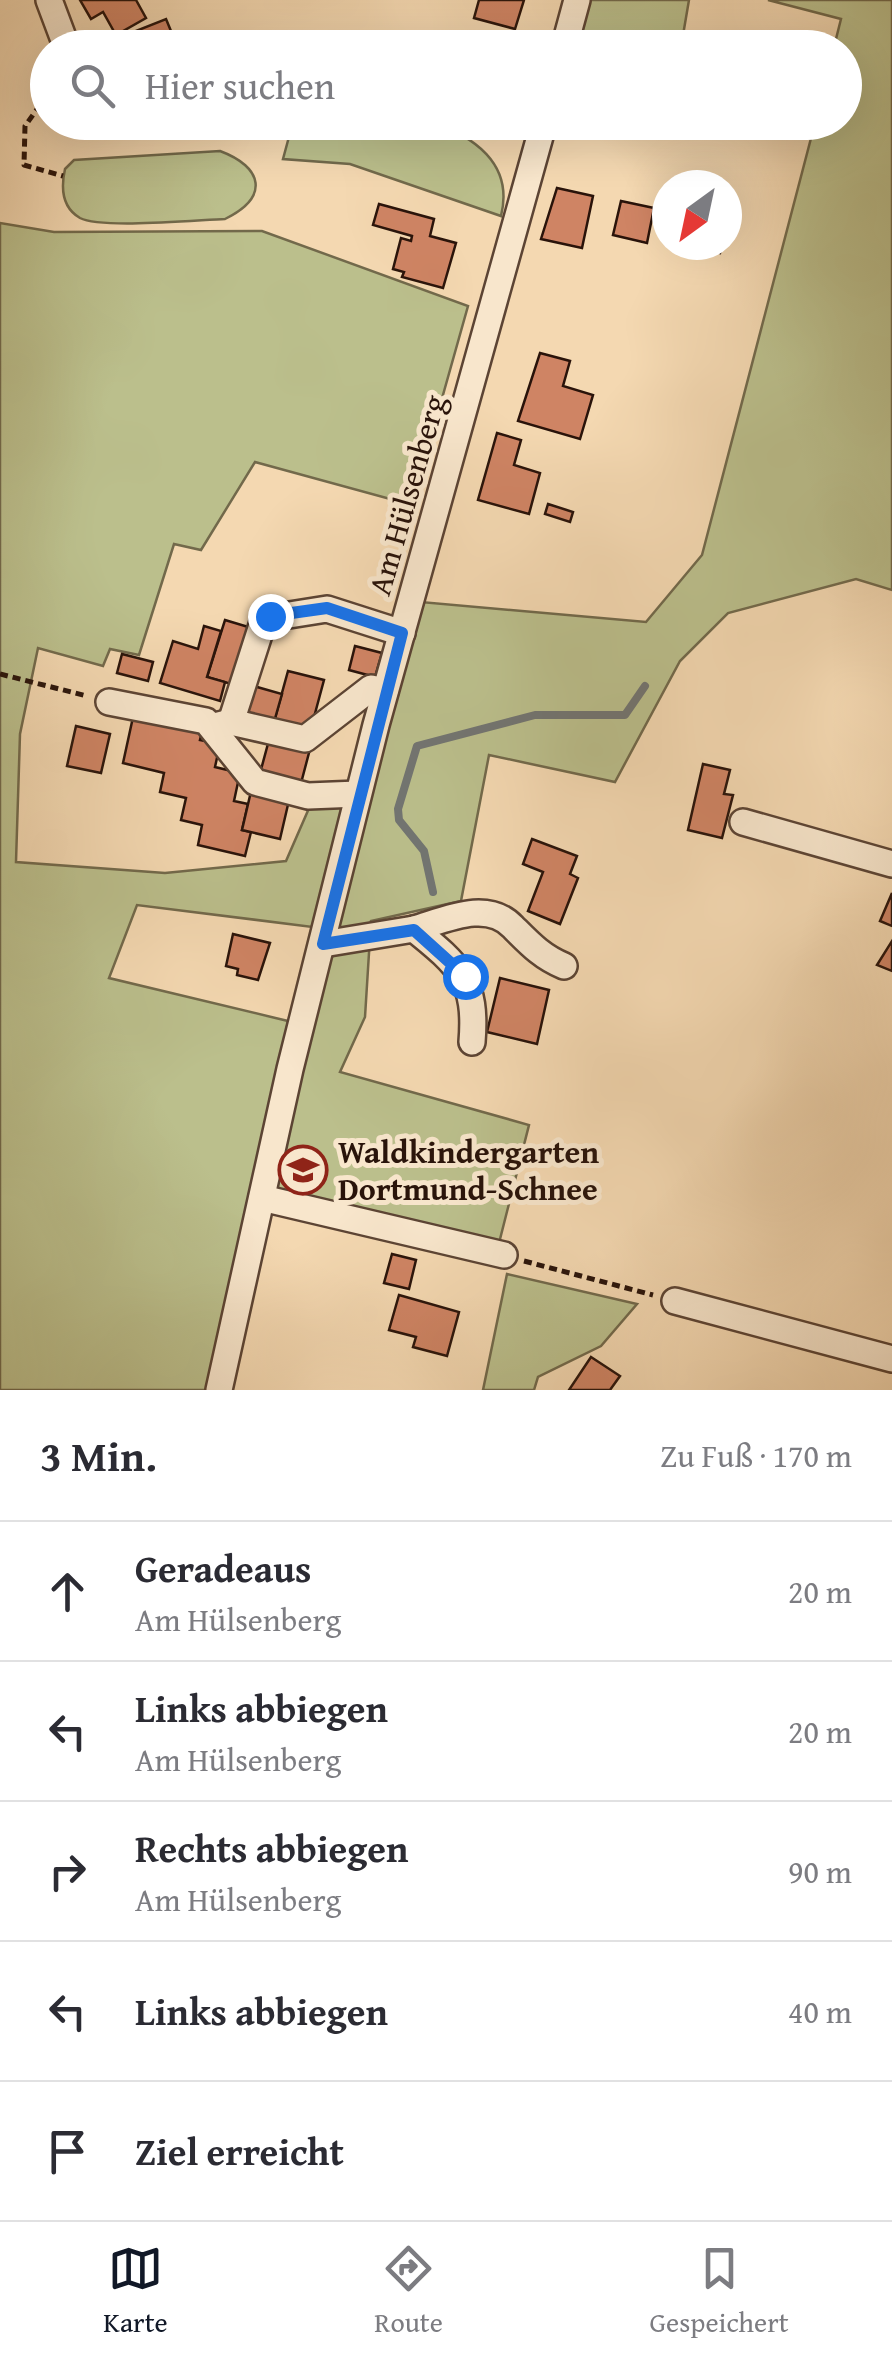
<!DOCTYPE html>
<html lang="de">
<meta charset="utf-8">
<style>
body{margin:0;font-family:"Gentium Book Plus",serif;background:#f7f7f7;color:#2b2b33}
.compass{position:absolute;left:652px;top:170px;width:90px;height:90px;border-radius:50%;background:#fff;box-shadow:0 10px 40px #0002;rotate:213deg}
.stop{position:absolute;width:30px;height:30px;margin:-22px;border:8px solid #1a73e8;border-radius:50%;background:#fff}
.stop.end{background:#1a73e8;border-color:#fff;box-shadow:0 2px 10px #0008}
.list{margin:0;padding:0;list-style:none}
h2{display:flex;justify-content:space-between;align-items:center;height:130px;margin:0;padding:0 40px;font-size:42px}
h2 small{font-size:32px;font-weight:400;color:#7c7c81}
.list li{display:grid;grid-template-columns:65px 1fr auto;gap:30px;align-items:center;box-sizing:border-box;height:140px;padding:0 40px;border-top:2px solid #e1e1e2}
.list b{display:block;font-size:38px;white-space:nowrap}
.list p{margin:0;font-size:32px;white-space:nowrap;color:#7c7c81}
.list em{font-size:32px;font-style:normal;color:#7c7c81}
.icon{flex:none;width:55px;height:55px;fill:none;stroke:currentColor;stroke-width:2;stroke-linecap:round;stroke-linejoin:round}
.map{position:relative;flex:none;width:892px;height:1390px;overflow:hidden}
.search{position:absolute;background:#fff;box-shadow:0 10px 40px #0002;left:30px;right:30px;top:30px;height:110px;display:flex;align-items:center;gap:25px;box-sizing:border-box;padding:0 35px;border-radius:55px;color:#7c7c81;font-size:38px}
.sheet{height:830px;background:#fff}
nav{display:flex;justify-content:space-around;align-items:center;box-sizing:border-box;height:140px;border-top:2px solid #e1e1e2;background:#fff;font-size:28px;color:#7c7c81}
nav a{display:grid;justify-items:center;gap:5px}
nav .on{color:#111827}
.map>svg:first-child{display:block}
.green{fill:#bbbf8c;stroke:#72694b;stroke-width:2.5}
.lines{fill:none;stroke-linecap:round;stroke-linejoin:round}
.stream{stroke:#727572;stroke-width:8}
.building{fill:#cf8464;stroke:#29130a;stroke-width:2.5}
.minor-casing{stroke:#5c4434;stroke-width:30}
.path{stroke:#29130a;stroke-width:5;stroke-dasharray:8 5;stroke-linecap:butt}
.minor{stroke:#f8e6cc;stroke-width:25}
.route{stroke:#1a73e8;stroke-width:12}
.labels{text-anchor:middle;stroke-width:10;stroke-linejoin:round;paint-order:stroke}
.street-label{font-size:32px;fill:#29130a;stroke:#f8e6cc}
.poi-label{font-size:32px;font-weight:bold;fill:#29130a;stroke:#f8e6cc;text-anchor:start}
</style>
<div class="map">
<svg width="892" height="1390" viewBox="0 0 892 1390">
<rect width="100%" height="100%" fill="#f4d8b1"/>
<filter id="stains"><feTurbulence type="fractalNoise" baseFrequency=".002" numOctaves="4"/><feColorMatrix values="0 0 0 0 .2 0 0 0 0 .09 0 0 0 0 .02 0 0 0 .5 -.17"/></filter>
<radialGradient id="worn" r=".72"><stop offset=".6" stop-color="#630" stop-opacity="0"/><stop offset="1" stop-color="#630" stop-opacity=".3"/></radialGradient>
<g class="green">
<polygon points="584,0 689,0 681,47 574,48"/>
<polygon points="768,0 892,0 892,590 856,579 728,613 680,661 615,782 489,755 461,901 371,921 365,1017 340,1072 529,1125 498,1247 274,1195 313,927 137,905 109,978 288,1021 250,1226 210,1390 0,1390 0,223 54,232 262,231 468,306 412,505 255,462 201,550 174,544 139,655 110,649 103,666 38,648 20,734 16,862 165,873 286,861 310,806 367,801 421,602 646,622 702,555 815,123 844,122 844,48 834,47 841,19"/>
<path d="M293 122H428C474 135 514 164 501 216L350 164 283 159Z"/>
<path d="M220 151C263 167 270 197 225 219 197 220 101 229 80 218 61 207 61 187 65 169L74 160Z"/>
<polygon points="507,1274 637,1304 601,1346 538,1377 534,1390 483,1390"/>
</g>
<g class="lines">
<polyline class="stream" points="433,892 424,851 399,820 398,809 417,746 535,715 625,715 645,686"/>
</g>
<g class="building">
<polygon points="80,0 136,0 146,18 116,35 103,12 91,19"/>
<polygon points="479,0 524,0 515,29 474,18"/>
<polygon points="166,19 178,48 93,48"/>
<polygon points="557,188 593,196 582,248 541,239"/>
<polygon points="621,201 654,208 647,243 613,235"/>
<polygon points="379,204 434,219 430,236 456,243 443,288 402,277 404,272 393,269 401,238 411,241 412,236 373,225"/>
<polygon points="702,245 722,245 720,253 701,249"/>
<polygon points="540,353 570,361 563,386 593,395 580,439 518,421"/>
<polygon points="497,433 521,440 514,465 540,473 529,514 478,500"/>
<polygon points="548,504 573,512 570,522 545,514"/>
<polygon points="225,620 255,629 238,686 207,677"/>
<polygon points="204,626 221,631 207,677 225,682 220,701 160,683 173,641 198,649"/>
<polygon points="355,646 382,653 375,677 349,670"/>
<polygon points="122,654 153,662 148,681 117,673"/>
<polygon points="288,671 324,680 310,732 274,722"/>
<polygon points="250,685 282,694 274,722 243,713"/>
<polygon points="135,708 204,724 200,740 220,744 215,767 240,773 234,801 248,804 242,830 251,832 245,856 198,845 202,825 181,820 186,798 160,792 164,773 123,763"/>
<polygon points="76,726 110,734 101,773 67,766"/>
<polygon points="269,740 310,749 300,787 259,777"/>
<polygon points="703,764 730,770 724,794 733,795 722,838 688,830"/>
<polygon points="252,787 290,796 280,839 242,830"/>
<polygon points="532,839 577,856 570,874 578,878 560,924 528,911 543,872 523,864"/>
<polygon points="892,893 892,926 880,921"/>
<polygon points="233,934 270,943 258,980 237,975 238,969 226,966"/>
<polygon points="892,941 892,971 877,965"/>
<polygon points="500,978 549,990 537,1044 487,1032"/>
<polygon points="392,1254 416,1260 409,1289 384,1283"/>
<polygon points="399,1295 459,1312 447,1356 413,1347 416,1337 389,1330"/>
<polygon points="591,1357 620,1376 610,1390 569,1390"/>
</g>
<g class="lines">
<g class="minor-casing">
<g id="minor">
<polyline points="49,0 67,48"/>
<polyline points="564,48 577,0"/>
<polyline points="109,702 206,721 255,782 308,796 358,794"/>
<polyline points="231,722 264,619 327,609 402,633"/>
<polyline points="215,726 231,722 305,739 371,688 385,691"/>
<polyline points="743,822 892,864"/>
<path d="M414 929C445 920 487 899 513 927 530 944 542 957 564 966"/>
<path d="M323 944 414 929C460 966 477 981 472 1042"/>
<polyline points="262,1198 504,1255"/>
<polyline points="675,1301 892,1359"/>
<polyline points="219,1390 290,1069 376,725 544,122"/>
</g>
</g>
<g class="path">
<polyline points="48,94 25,126 24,165 63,176"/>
<polyline points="0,674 87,696"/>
<polyline points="524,1261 653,1295"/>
</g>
<use href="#minor" class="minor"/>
</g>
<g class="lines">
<polyline class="route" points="270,616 327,608 402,633 323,944 414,930 465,976"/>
</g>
<defs>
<g id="school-ring" transform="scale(2.5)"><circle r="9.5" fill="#f8e6cc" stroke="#8f2418" stroke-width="1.5"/><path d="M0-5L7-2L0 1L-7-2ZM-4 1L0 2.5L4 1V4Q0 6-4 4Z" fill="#8f2418"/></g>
</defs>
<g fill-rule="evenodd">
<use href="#school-ring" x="303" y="1170"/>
</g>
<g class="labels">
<g class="street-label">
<text transform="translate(407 495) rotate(-74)" y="11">Am Hülsenberg</text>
</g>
<g class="poi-label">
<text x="338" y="1163">Waldkindergarten<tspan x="338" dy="37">Dortmund-Schnee</tspan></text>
</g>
</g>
<rect width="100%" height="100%" filter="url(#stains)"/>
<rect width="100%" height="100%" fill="url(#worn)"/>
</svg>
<svg class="compass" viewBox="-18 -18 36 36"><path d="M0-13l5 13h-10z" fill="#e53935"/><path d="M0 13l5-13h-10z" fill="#7c7c81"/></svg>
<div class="stop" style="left:465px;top:976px"></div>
<div class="stop end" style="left:270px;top:616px"></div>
<div class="search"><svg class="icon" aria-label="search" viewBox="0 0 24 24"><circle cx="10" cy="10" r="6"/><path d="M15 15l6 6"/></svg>Hier suchen</div>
</div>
<section class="sheet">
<h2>3 Min.<small>Zu Fuß · 170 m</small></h2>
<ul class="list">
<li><svg class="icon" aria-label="ahead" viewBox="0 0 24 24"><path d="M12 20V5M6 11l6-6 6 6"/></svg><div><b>Geradeaus</b><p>Am Hülsenberg</p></div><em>20 m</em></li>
<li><svg class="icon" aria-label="left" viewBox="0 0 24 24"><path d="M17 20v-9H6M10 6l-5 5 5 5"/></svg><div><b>Links abbiegen</b><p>Am Hülsenberg</p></div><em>20 m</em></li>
<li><svg class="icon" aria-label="right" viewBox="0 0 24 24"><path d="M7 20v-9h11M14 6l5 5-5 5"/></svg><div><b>Rechts abbiegen</b><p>Am Hülsenberg</p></div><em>90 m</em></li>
<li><svg class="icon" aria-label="left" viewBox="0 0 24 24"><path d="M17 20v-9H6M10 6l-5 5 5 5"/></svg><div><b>Links abbiegen</b></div><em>40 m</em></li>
<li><svg class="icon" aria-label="arrive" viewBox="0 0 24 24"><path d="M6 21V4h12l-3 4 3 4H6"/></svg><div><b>Ziel erreicht</b></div></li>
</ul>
</section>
<nav>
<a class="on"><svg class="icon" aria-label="map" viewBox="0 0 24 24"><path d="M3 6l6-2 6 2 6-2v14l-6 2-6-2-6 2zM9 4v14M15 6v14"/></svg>Karte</a>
<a><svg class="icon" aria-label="directions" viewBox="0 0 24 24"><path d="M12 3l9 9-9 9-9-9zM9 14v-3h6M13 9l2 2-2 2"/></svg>Route</a>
<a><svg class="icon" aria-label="saved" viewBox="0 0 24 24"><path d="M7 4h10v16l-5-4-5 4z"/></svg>Gespeichert</a>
</nav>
